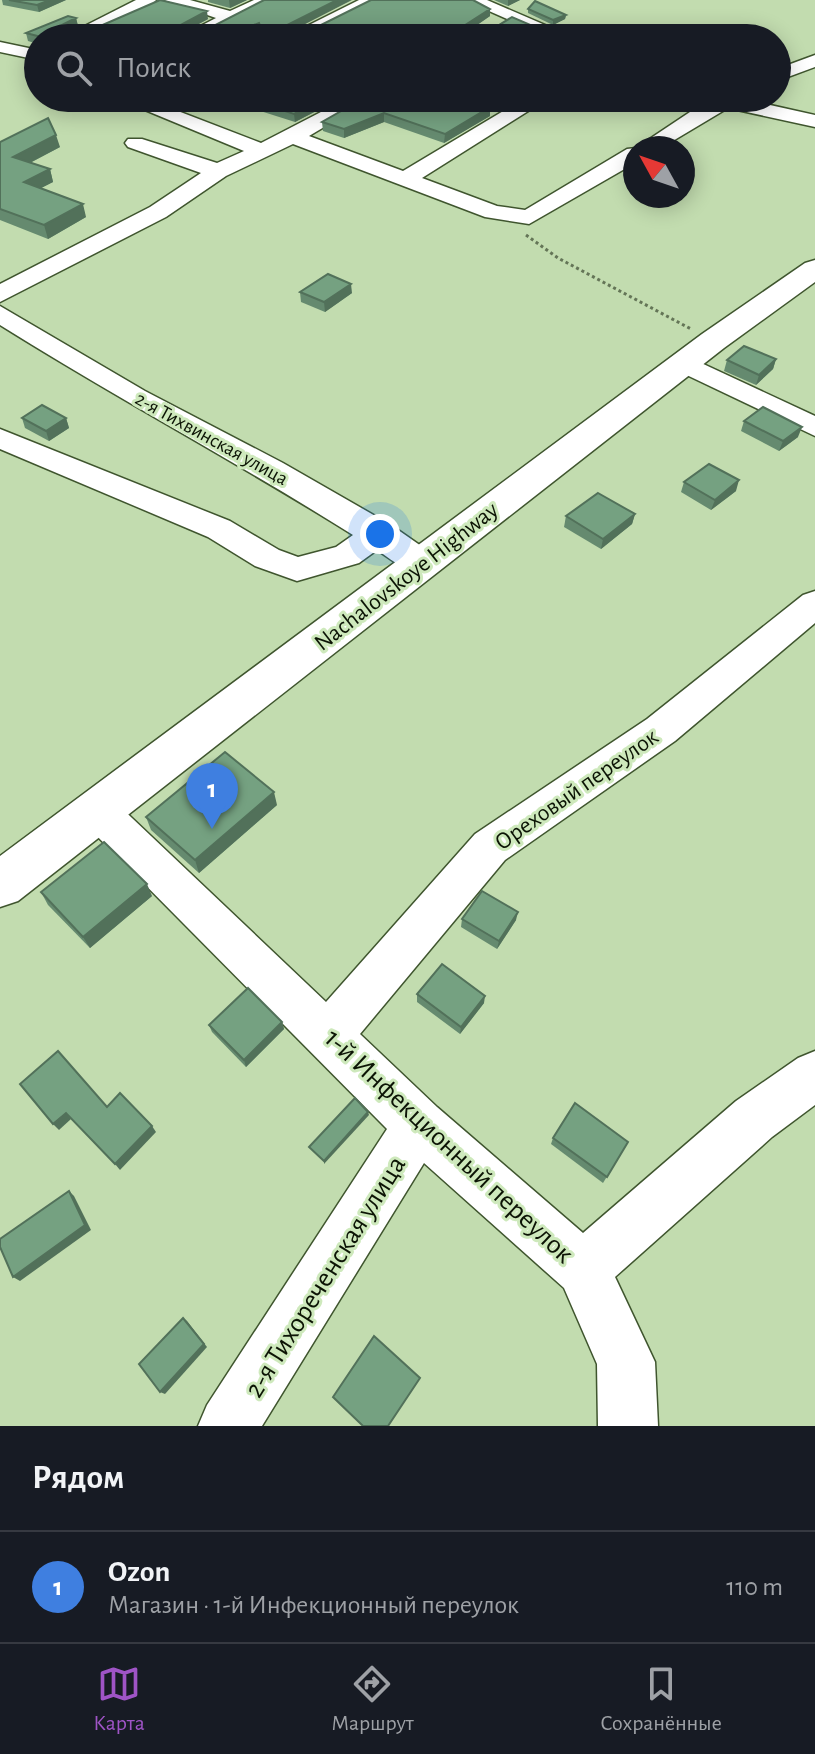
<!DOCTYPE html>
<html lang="ru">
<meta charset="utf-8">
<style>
body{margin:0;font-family:"Alegreya Sans",sans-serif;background:#242831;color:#f1f3f6}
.compass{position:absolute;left:623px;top:136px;width:72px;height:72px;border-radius:50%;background:#171b24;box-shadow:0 4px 20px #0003;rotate:310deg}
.you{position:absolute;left:380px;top:534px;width:28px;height:28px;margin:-20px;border:6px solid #fff;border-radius:50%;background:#1a73e8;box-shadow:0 0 0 12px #1a73e833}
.badge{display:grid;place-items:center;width:52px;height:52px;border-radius:50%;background:#9f54c6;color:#fff;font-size:26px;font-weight:700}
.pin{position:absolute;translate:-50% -66px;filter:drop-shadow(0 2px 4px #0008)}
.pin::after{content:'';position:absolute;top:42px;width:28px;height:24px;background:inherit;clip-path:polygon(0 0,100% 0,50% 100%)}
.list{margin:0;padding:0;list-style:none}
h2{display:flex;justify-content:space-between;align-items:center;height:104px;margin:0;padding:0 32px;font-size:34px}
h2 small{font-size:26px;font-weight:400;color:#9ea1a6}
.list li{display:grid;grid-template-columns:52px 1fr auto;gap:24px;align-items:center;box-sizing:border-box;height:112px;padding:0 32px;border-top:2px solid #363941}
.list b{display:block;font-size:30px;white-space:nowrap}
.list p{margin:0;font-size:26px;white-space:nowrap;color:#9ea1a6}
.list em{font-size:26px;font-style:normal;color:#9ea1a6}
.icon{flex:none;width:44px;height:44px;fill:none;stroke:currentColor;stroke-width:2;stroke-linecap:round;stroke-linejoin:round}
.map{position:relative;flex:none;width:815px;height:1426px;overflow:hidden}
.search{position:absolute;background:#171b24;box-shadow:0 4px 20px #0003;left:24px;right:24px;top:24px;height:88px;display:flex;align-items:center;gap:20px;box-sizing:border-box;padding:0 28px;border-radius:44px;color:#9ea1a6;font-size:30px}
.sheet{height:216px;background:#171b24}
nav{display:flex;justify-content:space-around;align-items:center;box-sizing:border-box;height:112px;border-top:2px solid #363941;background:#171b24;font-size:22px;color:#9ea1a6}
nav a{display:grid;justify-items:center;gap:4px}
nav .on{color:#9f54c6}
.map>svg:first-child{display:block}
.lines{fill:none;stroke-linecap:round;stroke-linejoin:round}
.minor-casing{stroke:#3f552e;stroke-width:3}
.major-casing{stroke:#3f552e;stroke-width:3}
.path{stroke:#647557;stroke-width:3;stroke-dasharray:3 3;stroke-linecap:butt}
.minor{fill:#fff;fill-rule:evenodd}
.major{fill:#fff;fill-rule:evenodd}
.wall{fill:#658a6f}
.shaded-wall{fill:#52715a}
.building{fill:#75a181;stroke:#52715a;stroke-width:2}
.labels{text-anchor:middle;stroke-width:6;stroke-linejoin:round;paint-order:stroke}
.far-street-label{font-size:20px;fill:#0c1405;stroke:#cee9bc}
.street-label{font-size:24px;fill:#0c1405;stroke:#cee9bc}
.near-street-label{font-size:28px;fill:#0c1405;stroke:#cee9bc}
</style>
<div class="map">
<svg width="815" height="1426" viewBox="0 0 815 1426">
<rect width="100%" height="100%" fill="#c2dcaf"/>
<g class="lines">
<g class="minor-casing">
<g id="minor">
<path d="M136 0H156C134 24 93 38 61 38Z"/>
<polygon points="164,0 190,0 230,11 254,0 276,0 200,38 177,38 216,18"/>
<polygon points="359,0 380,0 306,38 283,38"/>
<polygon points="464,0 487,0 575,38 550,38"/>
<polygon points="0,42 38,50 38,60 0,52"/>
<polygon points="815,55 815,67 777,81 777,69"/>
<polygon points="116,98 144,98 261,143 348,98 373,98 309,136 403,171 525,98 549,98 422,178 497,206 525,210 627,149 636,148 711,98 739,98 815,115 815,127 728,108 661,148 635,148 635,163 529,224 485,217 293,144 226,176 166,217 0,302 0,284 150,207 201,173 128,147 125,143 128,139 142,139 217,163 244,151"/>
<path d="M0 306 145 391 283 463 391 525 434 555 439 563 434 571C412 578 395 562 377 550L359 563 297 581 255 566 208 537 0 449V429L230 521 279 550 298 557 336 547 353 535C237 462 116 398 0 325Z"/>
<polygon points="684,355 815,416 815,436 674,369 670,363 674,357"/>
<polygon points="815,591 815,623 675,741 505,860 360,1034 437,1107 583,1233 736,1101 798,1058 815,1051 815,1105 772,1137 615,1277 655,1362 658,1426 598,1426 597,1364 564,1288 424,1163 262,1426 198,1426 207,1405 387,1129 85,824 79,812 85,800 99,795 113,800 326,1002 475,834 647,719 803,595"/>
</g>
</g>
<g class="major-casing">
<polygon id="major" points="815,260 815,282 724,348 18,901 0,907 0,856 702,334 805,263"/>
</g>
<polyline class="path" points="526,235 558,258 691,329"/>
<use href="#minor" class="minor"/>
<use href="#major" class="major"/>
</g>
<g class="wall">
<polygon points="2,0 66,0 39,12 3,5"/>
<polygon points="208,0 247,0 230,8 208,2"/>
<polygon points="264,0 289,33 305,33 490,9 490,16 467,32 532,34 520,38 262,38 259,31 242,38 38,38 38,44 28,41 26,33 76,18 78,26 69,30 208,19 182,33 200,33"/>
<polygon points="494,0 520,0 508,6"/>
<polygon points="528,9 566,15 565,19 553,25 528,13"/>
<polygon points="219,98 341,98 295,122"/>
<polygon points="364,98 490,116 444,143 384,122 344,138 323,131 322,122"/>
<polygon points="0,142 60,147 30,163 50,169 53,182 40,188 86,217 48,239 0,220"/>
<polygon points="300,292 352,293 325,312 301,302"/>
<polygon points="776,359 773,369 756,385 724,371 727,360"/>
<polygon points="22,418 66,418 69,428 49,441 25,428"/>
<polygon points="744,421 798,437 779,451 741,431"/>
<polygon points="684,482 736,491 711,510 681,492"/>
<polygon points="635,514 632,524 601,549 564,527 566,516"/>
<polygon points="277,805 199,873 151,830 146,817"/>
<polygon points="41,892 152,896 90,948 48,905"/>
<polygon points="462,919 516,920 497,949 461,927"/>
<polygon points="417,994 484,1003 460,1034 417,1002"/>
<polygon points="282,1022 284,1029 246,1067 212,1032 209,1025"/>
<polygon points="553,1138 628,1142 603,1183 551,1144"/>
</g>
<g class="shaded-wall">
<polygon points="50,0 66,0 39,12 37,5"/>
<polygon points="229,0 247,0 230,8"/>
<polygon points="337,0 352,0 280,37 279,29"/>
<polygon points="508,0 520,0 508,6"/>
<polygon points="490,9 490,16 461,36 462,27"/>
<polygon points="207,11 208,19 174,37 173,29"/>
<polygon points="566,15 565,19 553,25 553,20"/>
<polygon points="76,18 78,26 60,35 57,32 58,27"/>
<polygon points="259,23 259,31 242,38 221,38"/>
<polygon points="533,26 532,34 520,38 506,38 517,31"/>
<polygon points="324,98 341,98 295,122 294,114"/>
<polygon points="490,107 490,116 444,143 445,134"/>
<polygon points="384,113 384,122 344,138 344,129"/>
<polygon points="56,135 60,147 16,170 13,157"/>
<polygon points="50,169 53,182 28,195 24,182"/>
<polygon points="83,204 86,217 48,239 44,225"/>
<polygon points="351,284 352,293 325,312 324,302"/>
<polygon points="776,359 773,369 756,385 759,375"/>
<polygon points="66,418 69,428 49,441 46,431"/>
<polygon points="802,427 798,437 779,451 783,441"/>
<polygon points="739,480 736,491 711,510 715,500"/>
<polygon points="635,514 632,524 601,549 603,539"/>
<polygon points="274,792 277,805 199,873 195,860"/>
<polygon points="147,884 152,896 90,948 83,937"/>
<polygon points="518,912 516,920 497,949 499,941"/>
<polygon points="485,996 484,1003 460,1034 461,1027"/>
<polygon points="282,1022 284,1029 246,1067 244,1060"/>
<polygon points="368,1112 369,1115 324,1164 324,1161"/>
<polygon points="66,1113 71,1119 59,1130 53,1124"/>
<polygon points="152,1126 156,1132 120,1170 115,1164"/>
<polygon points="69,1191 74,1196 91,1230 20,1281 13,1277"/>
<polygon points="183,1318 187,1321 207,1347 165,1394 160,1392"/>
</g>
<g class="building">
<polygon points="9,0 50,0 37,5"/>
<polygon points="160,0 207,11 173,29 176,33 200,33 264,0 337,0 279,29 282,33 305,33 371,0 473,0 490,9 462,27 461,32 486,33 512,17 533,26 517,31 506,38 265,38 259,23 221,38 45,38 26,33 68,16 76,18 58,27 57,32 98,27"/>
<polygon points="535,1 566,15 553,20 528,9"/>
<polygon points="245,98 324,98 294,114"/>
<polygon points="364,98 461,98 490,107 445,134 384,113 344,129 322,122"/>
<polygon points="48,118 56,135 13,157 50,169 24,182 83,204 44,225 0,209 0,142"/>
<polygon points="328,274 351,284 324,302 300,292"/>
<polygon points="744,346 776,359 759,375 727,360"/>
<polygon points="42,405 66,418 46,431 22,418"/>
<polygon points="763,407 802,427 783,441 744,421"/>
<polygon points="709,464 739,480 715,500 684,482"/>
<polygon points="598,493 635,514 603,539 566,516"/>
<polygon points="225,752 274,792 195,860 146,817"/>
<polygon points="104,842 147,884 83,937 41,892"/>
<polygon points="482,891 518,912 499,941 462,919"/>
<polygon points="442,964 485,996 461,1027 417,994"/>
<polygon points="248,988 282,1022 244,1060 209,1025"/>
<polygon points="58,1051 107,1107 120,1093 152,1126 115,1164 66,1113 53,1124 20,1084"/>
<polygon points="355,1098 368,1112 324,1161 309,1147"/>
<polygon points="575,1103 628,1142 607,1177 553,1138"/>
<polygon points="69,1191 85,1225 13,1277 0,1247 0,1239"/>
<polygon points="183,1318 204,1344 160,1392 139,1364"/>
<polygon points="374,1336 420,1378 388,1426 363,1426 333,1397"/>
</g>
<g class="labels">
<g class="far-street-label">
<text transform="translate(212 438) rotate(29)" y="7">2-я Тихвинская улица</text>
</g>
<g class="street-label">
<text transform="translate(406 576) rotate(-38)" y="8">Nachalovskoye Highway</text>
<text transform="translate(576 789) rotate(-35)" y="8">Ореховый переулок</text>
</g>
<g class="near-street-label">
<text transform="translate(450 1145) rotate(43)" y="10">1-й Инфекционный переулок</text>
<text transform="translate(324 1276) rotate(-58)" y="10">2-я Тихореченская улица</text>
</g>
</g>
</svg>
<svg class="compass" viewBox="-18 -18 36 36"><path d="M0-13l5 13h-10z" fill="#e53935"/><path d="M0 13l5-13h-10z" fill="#9ea1a6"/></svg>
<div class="you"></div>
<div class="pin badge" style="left:212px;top:829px;background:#3f7fe0">1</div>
<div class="search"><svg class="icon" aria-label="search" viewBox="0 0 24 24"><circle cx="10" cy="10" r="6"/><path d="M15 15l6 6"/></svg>Поиск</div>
</div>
<section class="sheet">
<h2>Рядом<small></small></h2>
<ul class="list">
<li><span class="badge" style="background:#3f7fe0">1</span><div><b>Ozon</b><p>Магазин · 1-й Инфекционный переулок</p></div><em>110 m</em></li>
</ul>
</section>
<nav>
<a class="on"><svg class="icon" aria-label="map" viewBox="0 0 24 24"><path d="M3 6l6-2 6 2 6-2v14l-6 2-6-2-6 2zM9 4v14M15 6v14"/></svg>Карта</a>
<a><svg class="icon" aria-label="directions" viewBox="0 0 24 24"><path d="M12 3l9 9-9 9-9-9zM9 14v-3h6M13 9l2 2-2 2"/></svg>Маршрут</a>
<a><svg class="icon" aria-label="saved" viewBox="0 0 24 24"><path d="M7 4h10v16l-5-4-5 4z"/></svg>Сохранённые</a>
</nav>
